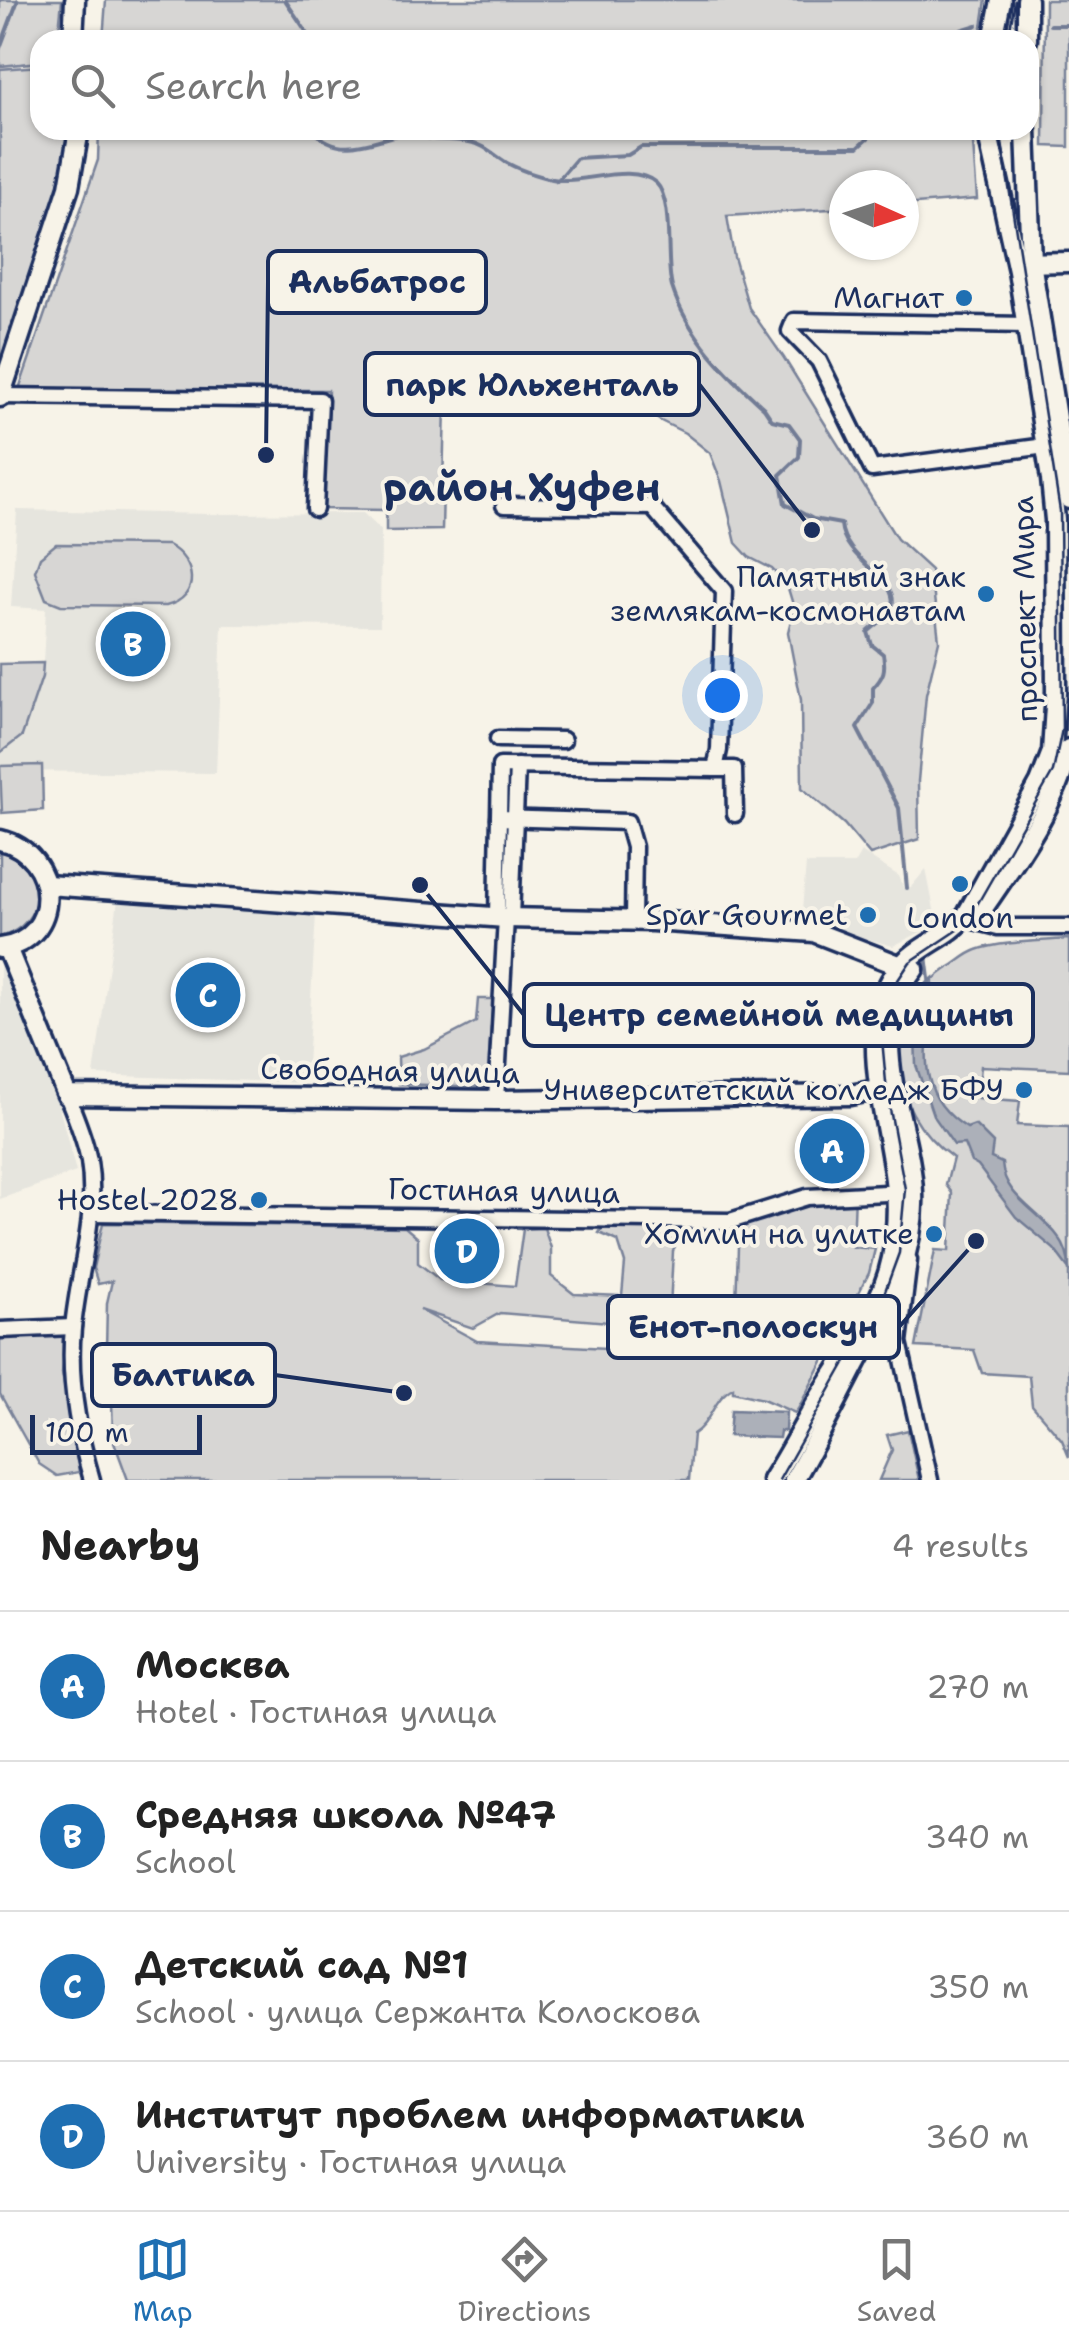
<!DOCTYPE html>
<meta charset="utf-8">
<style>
body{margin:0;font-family:"Shantell Sans",sans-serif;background:#f6f6f6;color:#222}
.compass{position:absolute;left:829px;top:170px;width:90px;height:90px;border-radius:50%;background:#fff;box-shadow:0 2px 8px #0004;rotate:93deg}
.scale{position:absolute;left:30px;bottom:25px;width:172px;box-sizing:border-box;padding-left:10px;border:5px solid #1b2f5e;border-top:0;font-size:28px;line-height:35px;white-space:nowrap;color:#1b2f5e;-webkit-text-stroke:8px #f7f3e8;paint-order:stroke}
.you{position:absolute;left:722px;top:695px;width:35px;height:35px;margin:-25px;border:8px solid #fff;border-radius:50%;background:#1a73e8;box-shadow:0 0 0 15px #1a73e833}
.badge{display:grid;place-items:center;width:65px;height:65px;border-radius:50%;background:#1f6fb2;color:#fff;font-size:32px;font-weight:700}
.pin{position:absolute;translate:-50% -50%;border:5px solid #fff;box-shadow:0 2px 10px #0006}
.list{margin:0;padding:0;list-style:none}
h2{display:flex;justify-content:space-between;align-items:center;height:130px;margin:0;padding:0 40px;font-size:42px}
h2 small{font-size:32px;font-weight:400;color:#767676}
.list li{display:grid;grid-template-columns:65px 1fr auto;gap:30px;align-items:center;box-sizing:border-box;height:150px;padding:0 40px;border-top:2px solid #e0e0e0}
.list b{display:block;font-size:38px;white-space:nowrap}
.list p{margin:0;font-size:32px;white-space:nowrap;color:#767676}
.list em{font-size:32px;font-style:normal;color:#767676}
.icon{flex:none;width:55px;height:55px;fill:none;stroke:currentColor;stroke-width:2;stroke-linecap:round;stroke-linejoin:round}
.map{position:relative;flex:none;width:1069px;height:1480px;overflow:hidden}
.search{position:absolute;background:#fff;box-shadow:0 2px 8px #0004;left:30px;right:30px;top:30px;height:110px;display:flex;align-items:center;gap:25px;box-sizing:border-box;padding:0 35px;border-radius:30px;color:#767676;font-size:38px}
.sheet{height:730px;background:#fff}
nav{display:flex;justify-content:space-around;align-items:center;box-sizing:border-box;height:140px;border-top:2px solid #e0e0e0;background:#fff;font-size:28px;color:#767676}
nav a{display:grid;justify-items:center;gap:5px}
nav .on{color:#1f6fb2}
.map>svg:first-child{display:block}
.built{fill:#e6e5de}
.green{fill:#d7d6d4;stroke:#798299;stroke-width:2.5}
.water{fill:#acb0b9;stroke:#727c95;stroke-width:2.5}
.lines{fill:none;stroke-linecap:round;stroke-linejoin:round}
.stream{stroke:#727c95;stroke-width:4}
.minor-casing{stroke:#1b2f5e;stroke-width:21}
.major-casing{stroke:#1b2f5e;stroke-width:25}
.minor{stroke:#f7f3e8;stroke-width:14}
.major{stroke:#f7f3e8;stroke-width:18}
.tram{stroke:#1b2f5e;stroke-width:2.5}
.poi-dot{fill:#1f6fb2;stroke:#f7f3e8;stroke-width:4}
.labels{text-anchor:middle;stroke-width:8;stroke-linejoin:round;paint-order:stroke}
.poi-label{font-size:30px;fill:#1b2f5e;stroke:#f7f3e8;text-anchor:end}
.street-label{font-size:30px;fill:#1b2f5e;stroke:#f7f3e8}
.district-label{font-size:40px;font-weight:bold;fill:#1b2f5e;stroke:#f7f3e8}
.leader{fill:none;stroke:#1b2f5e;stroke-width:4}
.callout-dot{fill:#1b2f5e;stroke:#f7f3e8;stroke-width:4}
.callout{fill:#f7f3e8;stroke:#1b2f5e;stroke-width:4}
.callout-label{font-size:32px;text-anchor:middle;font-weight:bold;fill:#1b2f5e}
</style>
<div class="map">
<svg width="1069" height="1480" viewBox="0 0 1069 1480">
<rect width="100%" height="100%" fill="#f7f3e8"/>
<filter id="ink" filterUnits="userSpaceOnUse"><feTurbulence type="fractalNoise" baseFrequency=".01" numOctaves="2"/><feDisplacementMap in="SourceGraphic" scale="20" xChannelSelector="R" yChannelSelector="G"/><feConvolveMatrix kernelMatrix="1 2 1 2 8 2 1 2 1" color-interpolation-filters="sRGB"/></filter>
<g filter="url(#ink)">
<g class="built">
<polygon points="17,510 210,514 363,513 381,530 380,626 222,625 216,773 0,771 0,664 43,662 46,609 11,607"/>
<polygon points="861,852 899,876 904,888 911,887 926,869 937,924 893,946 801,921 806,864 854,864"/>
<polygon points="118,900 316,914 306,1083 94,1075"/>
<polygon points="0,965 52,1080 76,1172 0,1199"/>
</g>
<g class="green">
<polygon points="0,0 62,0 58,40 40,40 40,62 0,66"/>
<polygon points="106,0 986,0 980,40 103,40"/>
<polygon points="1045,0 1069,0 1069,147 1044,146"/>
<path d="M40 66V130H67C65 212 23 290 0 367V69Z"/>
<polygon points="99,130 972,130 977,199 904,205 904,185 844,185 844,208 727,216 734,257 749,308 784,358 897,539 931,570 939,641 926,695 918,781 919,839 870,855 844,824 802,788 801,700 788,632 794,608 787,585 772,569 749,557 736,543 721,481 710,453 685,433 659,420 609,386 605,402 445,404 442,530 386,531 386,510 323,509 328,390 19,389 98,160"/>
<path d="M56 544 168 545C196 560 202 597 166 606L61 605 46 599 35 571 40 557Z"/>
<polygon points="43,663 42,677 22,736 0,753 0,664"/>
<polygon points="42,765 43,810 2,813 0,766"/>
<path d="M0 851C47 865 49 924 0 937Z"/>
<path d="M1069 939V1070L981 1066 978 1098 1020 1101 1017 1125 1069 1127V1457L1062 1440 1032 1405 1029 1376 982 1373 974 1350 916 1347 935 1250 949 1251 952 1193 946 1185 953 1158C884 1109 876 1013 951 966 959 961 968 953 977 950 998 942 1045 941 1069 939Z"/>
<polygon points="478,999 493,999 487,1087 399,1084 398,1057 424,1049 476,1022"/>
<path d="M855 1193 853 1247 875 1249 869 1273 798 1409 795 1413 763 1399 733 1392V1388C713 1398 712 1422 693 1434L689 1480H128L113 1439 112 1400 105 1399 107 1303 112 1281 98 1284 93 1268 103 1223 405 1227 418 1238V1263L440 1280 515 1286 523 1229 544 1228 551 1248V1276L574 1294 622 1296 625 1263 618 1241 599 1233 605 1224 682 1229 673 1251 669 1327 500 1313 473 1328 420 1310 477 1341 680 1352 735 1333 739 1218Z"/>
<polygon points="67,1333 62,1373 79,1472 57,1476 39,1464 0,1394 0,1339"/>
<polygon points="908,1430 919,1480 879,1480 892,1450 887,1435"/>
</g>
<g class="water">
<path d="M933 978C932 1035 906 1090 967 1128L975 1125 993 1143 991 1158 1002 1163C1004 1208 1069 1219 1069 1269L1054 1249 1016 1217 978 1166 971 1162 964 1144 954 1145 933 1115 916 1065 915 1034 922 1020 926 984Z"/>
<polygon points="731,1410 786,1412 785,1431 780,1431 779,1438 729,1436"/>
</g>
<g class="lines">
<g class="stream">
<polyline points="285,0 312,40"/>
<polyline points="1050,25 1069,25"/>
<polyline points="929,40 977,25"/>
<polyline points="0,48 18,0"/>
<path d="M313 130C341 161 375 138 410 132 431 143 447 138 469 142 485 144 496 157 509 164 522 171 546 179 560 180 587 182 634 163 656 183 674 200 665 262 672 287 687 335 728 376 764 408L772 420 789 424 800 439 799 457 780 475 785 504 813 519 841 524C844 563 904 579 891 610 888 618 875 625 868 632L872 645 883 654C886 670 884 676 873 688V703L857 728 899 808 907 888"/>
<polyline points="557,181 577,158 628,155 641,147 858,147 877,130"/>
<polyline points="926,956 930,986"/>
</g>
<g class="minor-casing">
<g id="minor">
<polyline points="1027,325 794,321 790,331 819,361 872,469 1046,446"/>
<polyline points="0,396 320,400 315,509"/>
<polyline points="498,739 563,740"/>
<polyline points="715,769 734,769 735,814"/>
<polyline points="499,818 627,822 634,847 633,921"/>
<polyline points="497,917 500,766 715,769 719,750 724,591 652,507 504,505"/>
<polyline points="511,918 517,766"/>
<polyline points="974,921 998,927 1069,927"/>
<path d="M67 1095C75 1116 85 1138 89 1161 98 1217 78 1272 73 1328 68 1378 78 1432 92 1480"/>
<polyline points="496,1100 506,918"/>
<polyline points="91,1213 730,1221 807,1197 906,1192"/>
<polyline points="909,1260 899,1342 930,1480"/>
<polyline points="0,1330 73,1327"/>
</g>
</g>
<g class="major-casing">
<g id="major">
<polyline points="73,40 75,0"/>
<polyline points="993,40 1001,0"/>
<polyline points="1027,40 1027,0"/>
<polyline points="1026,130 1031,262 1069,499"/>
<polyline points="1020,263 1069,262"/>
<polyline points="0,397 69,187 79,130"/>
<path d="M0 840C61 854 63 941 0 948"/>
<polyline points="47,885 506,918 652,921 814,932 901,966"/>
<path d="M979 914C1013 864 1055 809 1069 749"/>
<polyline points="7,948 67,1095 496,1100 850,1095 892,1087"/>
<path d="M772 1480C790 1452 805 1422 822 1394 848 1352 882 1307 892 1258 896 1236 898 1212 896 1190 891 1123 851 1025 900 967 918 946 948 937 966 916L1040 783 1052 752 1056 691 1055 520 1051 479 1018 271 987 130"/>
<path d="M794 1480C816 1442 836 1403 856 1364 885 1308 916 1258 913 1192 910 1118 860 1036 914 969"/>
</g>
</g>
<use href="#minor" class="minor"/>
<use href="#major" class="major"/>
<g class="tram">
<polyline points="1008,40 1015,0"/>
<polyline points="779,1480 884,1294 899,1253 905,1189 887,1093 882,1039 892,989 910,962 958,930 974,910 1053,772 1062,729 1060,511 1000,130"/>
</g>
</g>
</g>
<g class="poi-dot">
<circle cx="964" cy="298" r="10"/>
<circle cx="986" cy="594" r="10"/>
<circle cx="960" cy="884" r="10"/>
<circle cx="868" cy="915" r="10"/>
<circle cx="1024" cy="1090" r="10"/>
<circle cx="259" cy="1200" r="10"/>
<circle cx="934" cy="1234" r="10"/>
</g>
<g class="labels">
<g class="poi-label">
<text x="944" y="308">Магнат</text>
<text x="966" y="587">Памятный знак<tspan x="966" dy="34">землякам-космонавтам</tspan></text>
<text x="848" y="925">Spar Gourmet</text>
<text x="960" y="928" text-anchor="middle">London</text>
<text x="1004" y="1100">Университетский колледж БФУ</text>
<text x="239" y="1210">Hostel 2028</text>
<text x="914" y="1244">Хомлин на улитке</text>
</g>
<g class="street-label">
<text transform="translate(1025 609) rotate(-91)" y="10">проспект Мира</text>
<text transform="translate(390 1071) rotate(1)" y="10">Свободная улица</text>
<text transform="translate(504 1191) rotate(1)" y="10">Гостиная улица</text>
</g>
<g class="district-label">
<text x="522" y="501">район Хуфен</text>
</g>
</g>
<path class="leader" d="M266 455L268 282M812 530L699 384M420 885L524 1015M976 1241L899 1327M404 1393L275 1375"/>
<g class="callout-dot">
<circle cx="266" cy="455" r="10"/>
<circle cx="812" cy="530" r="10"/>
<circle cx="420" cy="885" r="10"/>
<circle cx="976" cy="1241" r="10"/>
<circle cx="404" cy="1393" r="10"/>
</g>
<g class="callout">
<rect x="268" y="251" width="218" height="62" rx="10"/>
<rect x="365" y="353" width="334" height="62" rx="10"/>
<rect x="524" y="984" width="509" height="62" rx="10"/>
<rect x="608" y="1296" width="291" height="62" rx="10"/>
<rect x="92" y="1344" width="183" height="62" rx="10"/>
</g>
<g class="callout-label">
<text x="377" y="293">Альбатрос</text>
<text x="532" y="396">парк Юльхенталь</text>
<text x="779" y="1026">Центр семейной медицины</text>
<text x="753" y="1338">Енот-полоскун</text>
<text x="183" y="1386">Балтика</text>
</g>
</svg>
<svg class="compass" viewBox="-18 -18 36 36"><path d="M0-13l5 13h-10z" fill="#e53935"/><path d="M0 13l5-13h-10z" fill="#767676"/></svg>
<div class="scale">100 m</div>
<div class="you"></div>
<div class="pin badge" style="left:832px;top:1151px">A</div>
<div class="pin badge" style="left:133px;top:644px">B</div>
<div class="pin badge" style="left:208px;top:995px">C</div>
<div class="pin badge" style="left:467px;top:1251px">D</div>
<div class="search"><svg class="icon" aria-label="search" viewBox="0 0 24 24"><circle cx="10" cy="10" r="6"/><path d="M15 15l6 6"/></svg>Search here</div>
</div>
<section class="sheet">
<h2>Nearby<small>4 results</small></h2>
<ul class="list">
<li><span class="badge">A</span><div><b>Москва</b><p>Hotel · Гостиная улица</p></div><em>270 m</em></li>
<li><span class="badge">B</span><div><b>Средняя школа №47</b><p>School</p></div><em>340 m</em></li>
<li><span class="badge">C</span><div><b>Детский сад №1</b><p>School · улица Сержанта Колоскова</p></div><em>350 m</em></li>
<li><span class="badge">D</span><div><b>Институт проблем информатики</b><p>University · Гостиная улица</p></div><em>360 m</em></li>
</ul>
</section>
<nav>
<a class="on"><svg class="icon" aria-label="map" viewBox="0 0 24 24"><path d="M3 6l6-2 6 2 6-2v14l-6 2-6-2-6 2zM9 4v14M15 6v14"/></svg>Map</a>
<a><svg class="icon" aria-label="directions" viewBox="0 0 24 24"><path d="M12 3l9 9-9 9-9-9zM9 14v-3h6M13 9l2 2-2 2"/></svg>Directions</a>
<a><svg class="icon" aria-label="saved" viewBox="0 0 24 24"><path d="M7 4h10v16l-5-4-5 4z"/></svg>Saved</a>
</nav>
